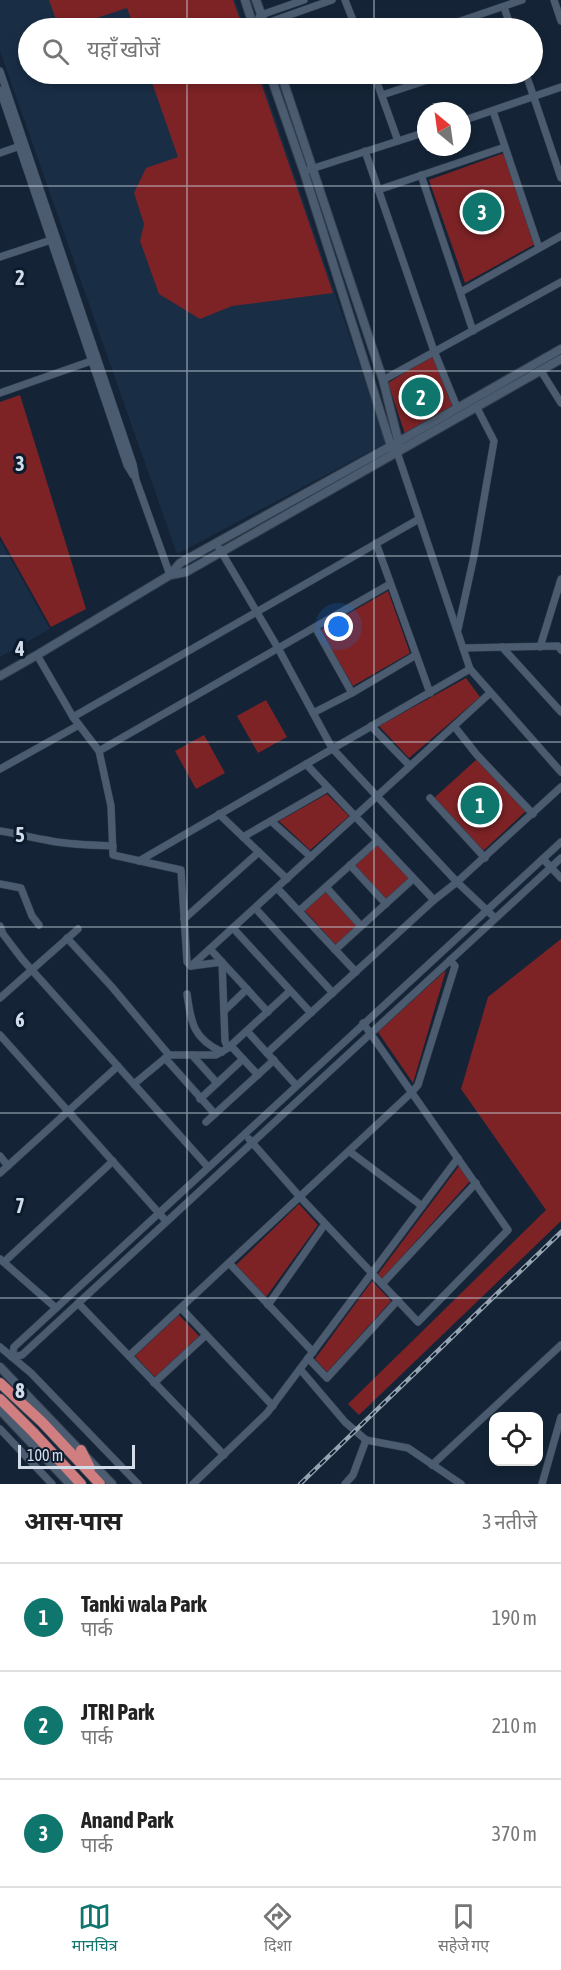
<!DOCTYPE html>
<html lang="hi">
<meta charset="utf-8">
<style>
body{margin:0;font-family:"Asap Condensed","Noto Sans Devanagari",sans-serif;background:#f2f2f2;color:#222}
.controls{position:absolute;right:18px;bottom:18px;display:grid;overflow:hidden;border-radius:12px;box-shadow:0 3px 9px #0003}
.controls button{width:54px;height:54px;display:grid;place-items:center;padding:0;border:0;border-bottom:2px solid #e0e0e0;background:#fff;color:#222;font:30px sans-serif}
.compass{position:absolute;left:417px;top:102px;width:54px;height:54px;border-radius:50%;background:#fff;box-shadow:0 3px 9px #0003;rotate:331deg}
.scale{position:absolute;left:18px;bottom:15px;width:117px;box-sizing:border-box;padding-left:6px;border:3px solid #d2dde9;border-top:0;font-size:16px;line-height:21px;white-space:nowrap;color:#d2dde9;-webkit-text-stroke:4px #0b1a2c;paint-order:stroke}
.you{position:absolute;left:339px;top:627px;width:21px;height:21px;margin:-15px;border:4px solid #fff;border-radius:50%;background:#1a73e8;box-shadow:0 0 0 9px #1a73e833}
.badge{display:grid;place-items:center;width:39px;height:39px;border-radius:50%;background:#0f766e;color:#fff;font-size:20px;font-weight:700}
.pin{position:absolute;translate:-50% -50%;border:3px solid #fff;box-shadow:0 2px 6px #0006}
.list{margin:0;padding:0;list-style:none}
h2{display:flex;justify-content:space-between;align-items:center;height:78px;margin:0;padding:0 24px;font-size:26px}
h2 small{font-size:20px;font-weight:400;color:#767676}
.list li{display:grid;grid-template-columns:39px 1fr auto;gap:18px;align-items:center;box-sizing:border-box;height:108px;padding:0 24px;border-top:2px solid #e0e0e0}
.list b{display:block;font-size:22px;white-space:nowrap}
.list p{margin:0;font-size:20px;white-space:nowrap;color:#767676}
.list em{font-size:20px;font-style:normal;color:#767676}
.icon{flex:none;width:33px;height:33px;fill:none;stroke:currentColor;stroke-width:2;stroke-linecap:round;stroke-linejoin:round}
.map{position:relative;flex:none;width:561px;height:1484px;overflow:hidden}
.search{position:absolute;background:#fff;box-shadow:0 3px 9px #0003;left:18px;right:18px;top:18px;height:66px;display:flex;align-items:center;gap:15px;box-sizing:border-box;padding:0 21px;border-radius:33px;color:#767676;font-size:22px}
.sheet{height:402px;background:#fff}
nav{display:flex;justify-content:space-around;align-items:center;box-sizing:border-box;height:84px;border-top:2px solid #e0e0e0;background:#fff;font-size:16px;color:#767676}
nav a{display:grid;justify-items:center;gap:3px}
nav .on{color:#0f766e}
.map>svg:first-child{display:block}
.built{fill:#192d45}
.green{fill:#7d2326}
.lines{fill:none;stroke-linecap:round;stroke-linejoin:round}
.minor-casing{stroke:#343f4e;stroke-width:8}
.tertiary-casing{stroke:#343f4e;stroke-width:10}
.trunk-casing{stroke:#343f4e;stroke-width:12}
.minor{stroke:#4b5c71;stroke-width:7}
.tertiary{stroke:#4b5c71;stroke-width:8}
.trunk{stroke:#d07e80;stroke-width:10}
.rail-casing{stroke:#96a3b1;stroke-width:4.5}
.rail{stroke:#0b1a2c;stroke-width:2;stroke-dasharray:7;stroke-linecap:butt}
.grid{fill:none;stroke:#d2dde9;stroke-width:1.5;stroke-opacity:0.55}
.grid-label{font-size:20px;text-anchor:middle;font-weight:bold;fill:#d2dde9;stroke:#0b1a2c;stroke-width:6;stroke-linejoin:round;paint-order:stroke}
</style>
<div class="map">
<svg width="561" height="1484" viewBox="0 0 561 1484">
<rect width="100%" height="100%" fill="#142436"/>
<g class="built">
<polygon points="0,0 235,0 245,28 28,28 28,74 260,74 386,443 177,554 0,51"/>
<polygon points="0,540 50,629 0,657"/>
</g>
<g class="green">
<polygon points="49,0 233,0 243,28 134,28 127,8 66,28 59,28"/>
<polygon points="149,74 258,74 333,293 232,306 200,319 159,294 140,241 144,224 134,193 146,168 178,157"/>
<polygon points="504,153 535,244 465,283 429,180"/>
<polygon points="433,355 454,411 406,437 388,383"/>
<polygon points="20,395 86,609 51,627 0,536 0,402"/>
<polygon points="388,591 410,653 353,686 320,630"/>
<polygon points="466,678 480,697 409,758 379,726"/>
<polygon points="266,700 287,737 258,753 237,716"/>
<polygon points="204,735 225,773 196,789 175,751"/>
<polygon points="477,759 526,811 483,851 433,799"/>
<polygon points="327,794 349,816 310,850 279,821"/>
<polygon points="377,844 409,878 386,899 354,865"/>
<polygon points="326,890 358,925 336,945 304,910"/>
<polygon points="561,939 561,1221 359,1415 348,1404 546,1210 461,1089 488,997"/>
<polygon points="446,970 413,1083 378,1032"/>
<polygon points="459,1166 470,1181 382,1279 378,1274"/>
<polygon points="299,1204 318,1225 266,1297 236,1265"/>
<polygon points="372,1281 391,1301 327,1372 315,1359"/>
<polygon points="179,1315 199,1336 155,1377 135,1356"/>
</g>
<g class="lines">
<g class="minor-casing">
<g id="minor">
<polyline points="345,0 356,28"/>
<polyline points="554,0 561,21"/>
<polyline points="504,7 511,28"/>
<polyline points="259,17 261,15 304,0"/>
<polyline points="253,24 264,24 332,0"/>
<polyline points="440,28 522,0"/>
<polyline points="0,71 133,464 136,480 170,575"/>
<polyline points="374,74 398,141"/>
<polyline points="526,74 561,178"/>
<polyline points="0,90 127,465 133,475"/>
<polyline points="382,95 446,74"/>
<polyline points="493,111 539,248"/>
<polyline points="462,121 561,87"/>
<polyline points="365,151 434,351 457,407"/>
<polyline points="0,153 23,145"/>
<polyline points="308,170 426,132"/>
<polyline points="421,175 473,331"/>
<polyline points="378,190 505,147"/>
<polyline points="0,257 54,239"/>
<polyline points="461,292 561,236"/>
<polyline points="541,371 561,403"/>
<polyline points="383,380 561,282"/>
<polyline points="0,393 94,360"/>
<polyline points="397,452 470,669 561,772"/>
<polyline points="376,543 430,693"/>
<polyline points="219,548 278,648 332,748 457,882 495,918"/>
<polyline points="315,627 352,693"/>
<polyline points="458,629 474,556 494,441 477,408"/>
<polyline points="502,647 561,712"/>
<polyline points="540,647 561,579"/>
<polyline points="463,648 558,646 561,650"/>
<polyline points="37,655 73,717 99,751 111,806 113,855 181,870 187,962 191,966"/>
<polyline points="313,713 352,693 416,655"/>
<polyline points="73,717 419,519"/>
<polyline points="371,726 410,766"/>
<polyline points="454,726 477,755 533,814"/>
<polyline points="99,751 390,584"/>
<polyline points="306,764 434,900"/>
<polyline points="0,769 79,725"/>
<polyline points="430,798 485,858"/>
<polyline points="219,814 287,879"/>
<polyline points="271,821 311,857"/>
<path d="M0 831C16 833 31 838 46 840 69 845 90 845 113 846"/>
<polyline points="243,837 328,788"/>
<polyline points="561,842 14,1347 12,1357 22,1355 561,858"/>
<polyline points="543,859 561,878"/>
<polyline points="139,861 470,669"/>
<polyline points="350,865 386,904"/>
<polyline points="0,884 21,888 32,916 39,925"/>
<polyline points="326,887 361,926"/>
<polyline points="277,888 356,972"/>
<polyline points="255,908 333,993"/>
<polyline points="299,911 377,841"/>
<polyline points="184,919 259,852"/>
<polyline points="0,926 3,934 22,959 208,1167"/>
<polyline points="233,928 311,1013"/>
<polyline points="67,938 112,987 169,1055"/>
<polyline points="210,949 268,1012"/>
<polyline points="335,950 413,879"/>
<polyline points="191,966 490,693"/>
<polyline points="191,966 222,962 225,1041 228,1048"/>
<path d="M187 994C191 1024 194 1039 222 1052"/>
<polyline points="0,998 78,929"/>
<polyline points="224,1011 247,989"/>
<polyline points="247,1031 296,1085"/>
<polyline points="0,1035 166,1221"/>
<polyline points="231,1046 258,1075"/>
<polyline points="267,1053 434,900 457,882 561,787"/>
<polyline points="192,1055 217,1083"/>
<polyline points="165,1058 215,1114"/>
<polyline points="134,1084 169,1055 216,1055 228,1048 290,991"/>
<polyline points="200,1099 243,1059"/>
<polyline points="206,1122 274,1060"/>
<polyline points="249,1139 300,1197 418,1322 508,1230 363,1023"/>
<polyline points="349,1151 422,1206"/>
<polyline points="0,1156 8,1166"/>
<polyline points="0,1173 118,1066"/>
<polyline points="0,1259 56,1308"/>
<polyline points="4,1262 113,1161"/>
<polyline points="229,1263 313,1352"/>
<polyline points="382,1284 476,1183"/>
<polyline points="78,1303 224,1455"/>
<polyline points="268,1305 325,1224"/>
<polyline points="181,1308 273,1406"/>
<polyline points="0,1347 31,1373 138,1484"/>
<polyline points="129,1356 412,1092 418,1085 455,966 450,960"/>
<polyline points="308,1358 327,1378 398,1300"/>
<polyline points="300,1369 345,1422 366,1440 408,1448 461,1484"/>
<polyline points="154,1383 206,1335"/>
<polyline points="0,1429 52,1484"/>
<polyline points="432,1465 561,1345"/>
<polyline points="193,1484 267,1413 458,1158"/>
<polyline points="345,1484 353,1475 366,1440"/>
<polyline points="542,1484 561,1417"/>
</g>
</g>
<g class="tertiary-casing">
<g id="tertiary">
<polyline points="245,0 254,28"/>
<polyline points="256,0 266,28"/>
<polyline points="270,74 304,172 391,446 395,450"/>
<polyline points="281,74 383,380 399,444"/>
<polyline points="170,575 186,572 561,359"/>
<polyline points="0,676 37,655 170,575 180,563 391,446 561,349"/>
<polyline points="0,1367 112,1484"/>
<polyline points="0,1410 70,1484"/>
</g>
</g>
<g class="trunk-casing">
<g id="trunk">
<polyline points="0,1383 42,1422 100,1484"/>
<polyline points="0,1399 33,1432 81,1484"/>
<polyline points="81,1450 90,1468"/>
</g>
</g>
<use href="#minor" class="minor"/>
<use href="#tertiary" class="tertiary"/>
<use href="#trunk" class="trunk"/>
<g class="rail-casing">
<polyline id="rail" points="300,1484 561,1232"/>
</g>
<use href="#rail" class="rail"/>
</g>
<path class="grid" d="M187 0V28M374 0V28M187 74V1484M374 74V1484M0 186H561M0 371H561M0 556H561M0 742H561M0 927H561M0 1113H561M0 1298H561"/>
<g class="grid-label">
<text x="20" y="285">2</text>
<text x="20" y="471">3</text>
<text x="20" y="656">4</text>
<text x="20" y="842">5</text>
<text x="20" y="1027">6</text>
<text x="20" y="1213">7</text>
<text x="20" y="1398">8</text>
</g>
</svg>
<div class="controls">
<button><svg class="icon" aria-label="locate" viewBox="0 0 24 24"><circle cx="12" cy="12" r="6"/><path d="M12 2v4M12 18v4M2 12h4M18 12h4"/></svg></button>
</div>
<svg class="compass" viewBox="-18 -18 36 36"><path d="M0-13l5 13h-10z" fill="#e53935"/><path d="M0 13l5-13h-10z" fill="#767676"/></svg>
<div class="scale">100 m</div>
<div class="you"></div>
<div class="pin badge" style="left:480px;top:805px">1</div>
<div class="pin badge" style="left:421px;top:397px">2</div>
<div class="pin badge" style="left:482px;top:212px">3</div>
<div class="search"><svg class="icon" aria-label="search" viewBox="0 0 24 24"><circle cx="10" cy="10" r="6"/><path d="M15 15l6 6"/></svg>यहाँ खोजें</div>
</div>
<section class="sheet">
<h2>आस-पास<small>3 नतीजे</small></h2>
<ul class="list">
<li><span class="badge">1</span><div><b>Tanki wala Park</b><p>पार्क</p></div><em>190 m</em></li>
<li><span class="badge">2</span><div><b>JTRI Park</b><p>पार्क</p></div><em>210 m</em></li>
<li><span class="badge">3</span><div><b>Anand Park</b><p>पार्क</p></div><em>370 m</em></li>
</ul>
</section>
<nav>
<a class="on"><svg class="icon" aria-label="map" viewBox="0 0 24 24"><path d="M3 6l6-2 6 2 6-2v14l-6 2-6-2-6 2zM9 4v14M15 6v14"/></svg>मानचित्र</a>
<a><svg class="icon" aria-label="directions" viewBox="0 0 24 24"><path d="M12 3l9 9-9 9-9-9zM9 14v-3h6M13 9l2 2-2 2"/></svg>दिशा</a>
<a><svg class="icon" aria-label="saved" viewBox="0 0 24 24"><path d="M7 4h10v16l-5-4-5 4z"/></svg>सहेजे गए</a>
</nav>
